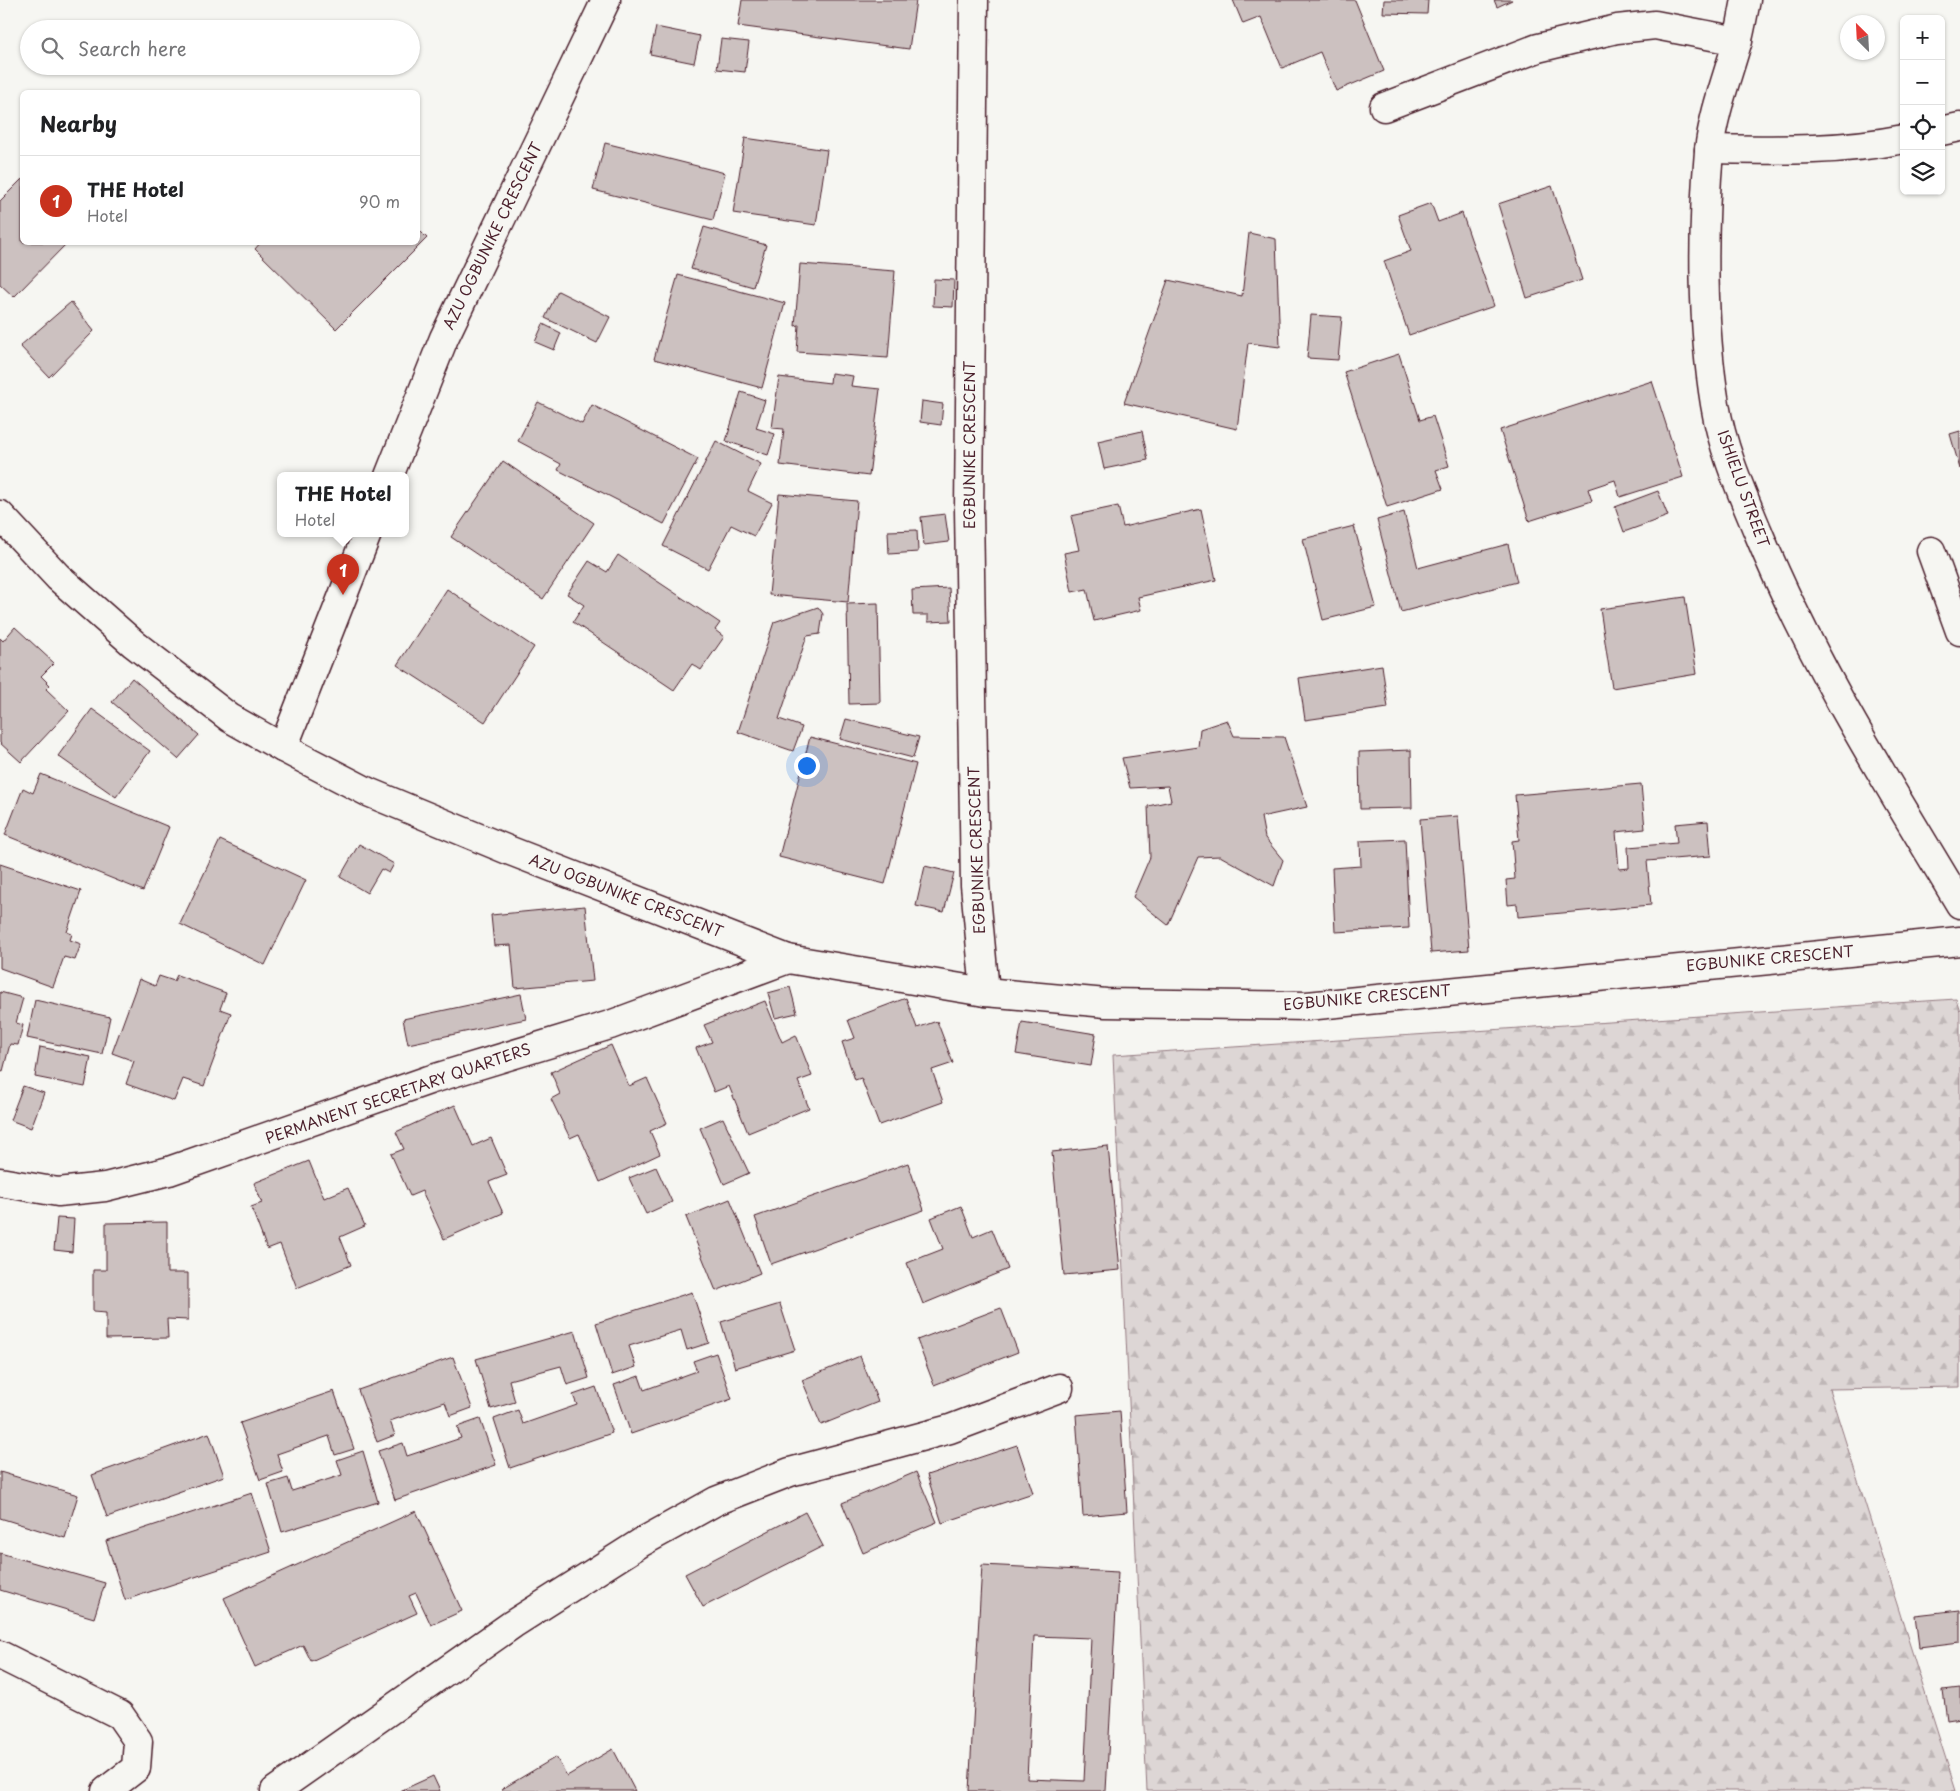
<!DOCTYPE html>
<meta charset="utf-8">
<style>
body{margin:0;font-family:"Playpen Sans",sans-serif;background:#f6f6f6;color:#202124}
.controls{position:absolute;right:15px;top:15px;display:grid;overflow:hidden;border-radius:8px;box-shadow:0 1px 4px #0004}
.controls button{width:45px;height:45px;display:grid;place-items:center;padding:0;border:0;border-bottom:1px solid #e0e0e0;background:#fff;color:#202124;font:25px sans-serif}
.compass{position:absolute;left:1840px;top:15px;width:45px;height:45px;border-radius:50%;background:#fff;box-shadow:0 1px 4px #0004;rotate:336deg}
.you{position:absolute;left:806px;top:765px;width:18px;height:18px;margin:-12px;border:4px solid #fff;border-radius:50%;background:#1a73e8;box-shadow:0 0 0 8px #1a73e833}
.badge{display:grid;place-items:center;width:32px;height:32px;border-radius:50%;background:#c8321e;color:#fff;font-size:16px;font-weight:700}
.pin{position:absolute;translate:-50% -41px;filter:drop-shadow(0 1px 2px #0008)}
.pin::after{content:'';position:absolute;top:26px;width:18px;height:15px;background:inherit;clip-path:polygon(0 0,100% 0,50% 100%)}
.popup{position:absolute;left:277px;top:472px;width:132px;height:65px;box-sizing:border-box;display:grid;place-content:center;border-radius:8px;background:#fff;filter:drop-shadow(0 1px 4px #0005);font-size:16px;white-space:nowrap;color:#757577}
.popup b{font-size:19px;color:#202124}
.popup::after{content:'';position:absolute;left:50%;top:100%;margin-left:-10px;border:10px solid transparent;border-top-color:#fff}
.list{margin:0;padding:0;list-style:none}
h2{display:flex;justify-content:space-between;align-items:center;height:65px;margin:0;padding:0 20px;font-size:21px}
h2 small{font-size:16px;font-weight:400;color:#757577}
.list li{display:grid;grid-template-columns:32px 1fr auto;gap:15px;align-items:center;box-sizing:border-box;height:90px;padding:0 20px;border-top:1px solid #e0e0e0}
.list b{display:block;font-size:19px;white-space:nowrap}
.list p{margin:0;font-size:16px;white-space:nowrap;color:#757577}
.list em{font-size:16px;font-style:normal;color:#757577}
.icon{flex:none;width:28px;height:28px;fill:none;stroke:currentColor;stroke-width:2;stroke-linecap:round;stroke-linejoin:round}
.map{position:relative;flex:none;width:1960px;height:1791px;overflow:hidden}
.search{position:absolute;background:#fff;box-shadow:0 1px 4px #0004;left:20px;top:20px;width:400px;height:55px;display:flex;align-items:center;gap:12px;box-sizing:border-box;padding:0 18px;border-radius:28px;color:#757577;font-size:19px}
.panel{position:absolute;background:#fff;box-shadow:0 1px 4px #0004;left:20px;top:90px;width:400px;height:155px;border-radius:8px}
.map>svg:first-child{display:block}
.forest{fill:url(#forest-firs);stroke:#947a80}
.building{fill:#ccc1c0;stroke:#4a1f2b;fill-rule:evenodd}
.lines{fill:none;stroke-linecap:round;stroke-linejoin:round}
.minor-casing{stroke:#4a1f2b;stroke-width:31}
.minor{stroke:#f6f6f2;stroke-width:28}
.labels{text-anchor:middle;stroke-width:5;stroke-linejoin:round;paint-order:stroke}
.street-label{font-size:15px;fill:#4a1f2b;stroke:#f6f6f2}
</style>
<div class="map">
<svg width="1960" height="1791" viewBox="0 0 1960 1791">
<defs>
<pattern id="forest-firs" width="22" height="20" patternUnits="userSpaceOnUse" patternTransform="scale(1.25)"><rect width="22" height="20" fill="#ddd6d5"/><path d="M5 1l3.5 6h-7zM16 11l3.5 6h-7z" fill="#bfb7b7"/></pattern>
</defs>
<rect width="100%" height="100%" fill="#f6f6f2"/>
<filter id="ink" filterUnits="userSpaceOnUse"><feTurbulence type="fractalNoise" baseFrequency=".02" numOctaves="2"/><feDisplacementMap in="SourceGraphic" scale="10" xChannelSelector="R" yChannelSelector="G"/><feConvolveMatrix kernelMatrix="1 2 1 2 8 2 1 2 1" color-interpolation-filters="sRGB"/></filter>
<g filter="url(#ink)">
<polygon class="forest" points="1956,999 1960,1011 1960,1387 1829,1389 1956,1791 1147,1791 1113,1055"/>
<g class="building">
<polygon points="742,0 916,0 909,49 738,26"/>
<polygon points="1233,0 1355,0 1384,71 1336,91 1320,52 1282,68 1261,17 1243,24"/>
<polygon points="1384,0 1428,0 1427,14 1383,13"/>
<polygon points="1494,0 1512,0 1497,7"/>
<polygon points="656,27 700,36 694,63 650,54"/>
<polygon points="721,39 749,42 745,72 717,69"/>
<polygon points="745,138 827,150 816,225 733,213"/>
<polygon points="605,143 725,173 713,220 593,190"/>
<polygon points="22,179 22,242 68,242 14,297 0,284 0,201"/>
<polygon points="1552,186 1582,280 1527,298 1498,204"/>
<polygon points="1431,203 1438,222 1462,213 1494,306 1409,335 1384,261 1411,251 1398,215"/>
<polygon points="704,227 766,245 753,287 691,269"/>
<polygon points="418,229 427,238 336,329 255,249 261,242 418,242"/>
<polygon points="1249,233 1276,239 1280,347 1248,343 1237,429 1124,403 1168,280 1242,296"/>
<polygon points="800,264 895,271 888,358 797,352 799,325 795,326"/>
<polygon points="678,275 785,303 762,388 654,359"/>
<polygon points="934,279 954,280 953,307 933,306"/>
<polygon points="558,291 610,317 597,343 545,318"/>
<polygon points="71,302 94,331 49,377 20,346"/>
<polygon points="1311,315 1342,317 1338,360 1307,358"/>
<polygon points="543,324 561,333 554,350 535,342"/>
<polygon points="1399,354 1420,420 1433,416 1449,466 1436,470 1443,489 1387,507 1344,372"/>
<polygon points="831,373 853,376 851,386 880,389 869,476 780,465 784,429 772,428 779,377 830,383"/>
<polygon points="1652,381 1683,477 1620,497 1615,480 1588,489 1592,501 1529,521 1500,430"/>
<polygon points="741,392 765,400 756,428 775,434 768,455 726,441"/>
<polygon points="922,401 943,404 941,425 920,422"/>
<polygon points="538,402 582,424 592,405 698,459 664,524 558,470 561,464 518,441"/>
<polygon points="1142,431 1148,460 1104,469 1098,441"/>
<polygon points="1960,431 1960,469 1950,434"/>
<polygon points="716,441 761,464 748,491 772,503 754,536 731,525 708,569 663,546"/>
<polygon points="503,461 594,523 543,599 451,537"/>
<polygon points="1658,491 1668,516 1624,532 1615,507"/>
<polygon points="779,494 857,501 848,602 769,595"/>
<polygon points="1118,506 1123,527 1201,509 1216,580 1138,597 1141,610 1094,621 1087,589 1072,592 1064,553 1079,550 1071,516"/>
<polygon points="1404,512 1418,568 1508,544 1517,582 1401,612 1377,520"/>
<polygon points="945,514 949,542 924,545 921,517"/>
<polygon points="1354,526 1376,607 1323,620 1303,539"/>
<polygon points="917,530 918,552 889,554 888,531"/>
<polygon points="618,555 720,623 715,630 724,637 701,670 692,664 674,690 573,622 584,605 567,594 589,561 607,572"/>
<polygon points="949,588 951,621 928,622 928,615 913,615 912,590"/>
<polygon points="447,589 534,647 485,722 397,665"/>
<polygon points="1685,597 1697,674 1612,688 1600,609"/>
<polygon points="878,603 880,703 849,704 847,604"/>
<polygon points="818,607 823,614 820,634 807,636 779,719 802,727 793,751 738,732 774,622"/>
<polygon points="15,627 54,663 41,676 50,685 46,689 69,711 21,762 0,743 0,638 3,641"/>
<polygon points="1382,665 1388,708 1305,720 1299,678"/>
<polygon points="132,678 199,735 178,759 112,702"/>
<polygon points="92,709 150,751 116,797 58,756"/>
<polygon points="846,719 919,737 913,758 840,739"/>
<polygon points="1227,720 1234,736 1284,737 1307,807 1261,817 1265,838 1283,860 1274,886 1220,856 1198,857 1168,925 1133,897 1150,857 1148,806 1171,801 1168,786 1130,788 1122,758 1198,747 1200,729"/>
<polygon points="810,737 916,764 885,884 779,857"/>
<polygon points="1411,750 1412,808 1360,809 1359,752"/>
<polygon points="41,774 169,827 143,891 5,835 23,788 33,793"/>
<polygon points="1641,784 1645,829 1616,832 1619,869 1629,868 1628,847 1677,843 1675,824 1708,821 1711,856 1647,861 1651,905 1518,917 1517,904 1508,905 1506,880 1515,879 1512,841 1519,840 1515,795"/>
<polygon points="1458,816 1469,950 1431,953 1420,819"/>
<polygon points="1405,839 1409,928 1335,932 1332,868 1361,866 1360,841"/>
<polygon points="220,840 306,880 265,965 180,924"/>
<polygon points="359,844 394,864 389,873 381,869 367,893 340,877"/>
<polygon points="0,864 81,891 67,932 72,934 70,940 81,944 75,960 64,957 53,987 0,968"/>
<polygon points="925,866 954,873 944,912 916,906"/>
<polygon points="585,906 593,981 515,988 511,945 494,946 491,915"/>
<polygon points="177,975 226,993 220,1009 231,1013 204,1086 183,1079 174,1101 126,1084 134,1061 112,1053 139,979 155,986 159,976 174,981"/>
<polygon points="790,987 797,1013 775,1018 768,993"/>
<polygon points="0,992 23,998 16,1023 23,1025 18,1045 10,1044 3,1071 0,1070"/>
<polygon points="521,994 526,1019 408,1044 403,1019"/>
<polygon points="906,998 917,1028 937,1021 953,1063 932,1070 943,1102 879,1125 861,1078 855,1080 842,1042 855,1038 848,1020"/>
<polygon points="35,1000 110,1017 102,1054 27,1038"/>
<polygon points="765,1001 782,1042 796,1035 812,1076 798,1081 809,1108 748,1133 729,1086 714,1092 696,1048 712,1042 704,1025"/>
<polygon points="1022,1022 1096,1034 1091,1066 1016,1054"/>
<polygon points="611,1045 629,1086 647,1078 667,1123 650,1131 660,1154 600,1182 579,1134 570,1138 551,1099 560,1094 551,1072"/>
<polygon points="40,1047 91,1057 85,1087 35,1077"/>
<polygon points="23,1086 44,1093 31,1128 10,1120"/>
<polygon points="455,1105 473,1146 491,1138 507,1175 489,1182 503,1213 444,1239 422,1191 410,1196 391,1154 404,1149 396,1132"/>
<polygon points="723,1118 749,1173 724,1184 700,1128"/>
<polygon points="1108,1146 1120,1270 1064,1275 1052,1152"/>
<polygon points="309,1161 324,1198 348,1188 365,1226 340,1237 351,1265 297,1288 280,1244 267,1249 251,1207 262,1203 254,1183"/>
<polygon points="908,1163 924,1210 771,1264 755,1217"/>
<polygon points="656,1167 672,1202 646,1214 629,1178"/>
<polygon points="730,1199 760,1273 716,1291 686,1217"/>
<polygon points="961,1206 973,1237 992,1229 1008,1269 923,1304 907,1263 943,1249 931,1218"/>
<polygon points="57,1218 74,1219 72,1252 54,1250"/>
<polygon points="167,1222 167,1273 188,1273 188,1320 167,1319 168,1338 106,1339 106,1313 93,1312 93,1270 106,1270 106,1223"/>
<polygon points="692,1292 709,1343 687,1350 681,1330 629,1346 636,1367 612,1375 596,1323"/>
<polygon points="780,1304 795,1350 735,1368 721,1322"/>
<polygon points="1001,1308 1018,1352 934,1385 917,1340"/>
<polygon points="575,1331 589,1378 567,1385 561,1366 509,1380 515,1402 491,1409 476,1359"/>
<polygon points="716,1353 732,1399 631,1434 614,1385 639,1376 644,1390 697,1371 693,1361"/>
<polygon points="860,1356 878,1402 821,1425 802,1380"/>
<polygon points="453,1357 472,1408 450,1416 445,1402 390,1421 395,1435 377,1442 358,1390"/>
<polygon points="596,1387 612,1433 510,1468 494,1419 518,1410 523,1424 577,1405 573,1395"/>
<polygon points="334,1391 354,1449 335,1455 329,1436 277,1454 283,1472 260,1480 240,1423"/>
<polygon points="1120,1411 1127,1512 1083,1516 1076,1415"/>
<polygon points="480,1419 496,1465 395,1500 378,1451 403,1443 407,1456 461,1438 457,1427"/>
<polygon points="209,1433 224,1476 107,1517 92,1475"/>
<polygon points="1017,1445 1033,1493 942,1523 927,1475"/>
<polygon points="363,1451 378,1502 282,1532 268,1484 288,1478 292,1491 342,1475 337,1460"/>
<polygon points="0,1472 78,1495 65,1538 0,1518"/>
<polygon points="916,1472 937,1522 863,1553 842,1503"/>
<polygon points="252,1493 271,1552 125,1600 106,1541"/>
<polygon points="416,1511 462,1611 431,1625 416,1593 409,1596 417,1613 311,1661 303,1645 255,1667 224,1598"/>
<polygon points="805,1512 823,1546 703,1607 685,1574"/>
<polygon points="0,1553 105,1583 94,1618 0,1590"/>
<path d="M982 1565 1118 1572 1106 1791H969ZM1034 1636 1091 1638 1084 1781 1027 1779Z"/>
<polygon points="1960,1610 1960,1642 1919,1647 1915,1615"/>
<polygon points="1960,1688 1960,1718 1947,1720 1943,1690"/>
<polygon points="613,1749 635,1791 503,1791 502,1789 556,1757 567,1776"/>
<polygon points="433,1776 440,1791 400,1791"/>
</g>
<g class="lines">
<g class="minor-casing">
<g id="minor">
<polyline points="974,0 969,509 975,885 985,992"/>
<path d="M1746 0C1743 14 1741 29 1737 43 1727 78 1713 114 1709 151 1702 231 1702 325 1715 404 1722 448 1741 491 1758 532 1812 664 1887 782 1960 904"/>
<polyline points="1384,107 1538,48 1617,29 1655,25 1738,41"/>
<polyline points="1941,131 1960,127"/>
<path d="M1709 149C1775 150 1839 152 1904 139"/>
<polyline points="389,476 444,338 606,0"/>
<polyline points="0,515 58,577 134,644 230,718 283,748 368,792 508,850 788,959 985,992 1106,1003 1307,1006 1960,941"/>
<polyline points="1931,551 1960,631"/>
<polyline points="283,748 367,534"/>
<polyline points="0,1182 58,1192 105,1187 169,1171 429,1080 610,1025 788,959"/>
<polyline points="0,1655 120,1715 138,1741 136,1768 106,1791"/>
<polyline points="275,1791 513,1624 642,1542 716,1501 790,1472 950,1429 1059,1388"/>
</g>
</g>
<use href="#minor" class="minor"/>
</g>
</g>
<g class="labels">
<g class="street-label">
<text transform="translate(493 236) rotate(-64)" y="5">AZU OGBUNIKE CRESCENT</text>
<text transform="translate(970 445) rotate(-90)" y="5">EGBUNIKE CRESCENT</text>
<text transform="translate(1743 489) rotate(70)" y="5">ISHIELU STREET</text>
<text transform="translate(977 850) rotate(-92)" y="5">EGBUNIKE CRESCENT</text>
<text transform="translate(626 896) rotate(21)" y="5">AZU OGBUNIKE CRESCENT</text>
<text transform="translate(1770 959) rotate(-5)" y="5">EGBUNIKE CRESCENT</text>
<text transform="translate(1367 998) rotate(-5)" y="5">EGBUNIKE CRESCENT</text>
<text transform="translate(398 1094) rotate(-19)" y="5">PERMANENT SECRETARY QUARTERS</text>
</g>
</g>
</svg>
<div class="controls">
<button>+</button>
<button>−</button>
<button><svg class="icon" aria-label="locate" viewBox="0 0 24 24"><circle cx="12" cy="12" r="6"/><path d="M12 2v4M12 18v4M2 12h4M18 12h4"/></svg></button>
<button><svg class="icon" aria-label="layers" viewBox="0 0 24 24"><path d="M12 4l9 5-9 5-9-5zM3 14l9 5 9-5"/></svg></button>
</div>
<svg class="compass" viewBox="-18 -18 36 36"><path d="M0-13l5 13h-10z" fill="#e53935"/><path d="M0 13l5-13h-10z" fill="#757577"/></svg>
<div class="you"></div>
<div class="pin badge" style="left:343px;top:595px">1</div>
<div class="popup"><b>THE Hotel</b>Hotel</div>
<div class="search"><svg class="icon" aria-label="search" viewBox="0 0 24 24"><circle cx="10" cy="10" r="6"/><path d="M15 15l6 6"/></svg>Search here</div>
<section class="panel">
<h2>Nearby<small></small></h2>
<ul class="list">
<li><span class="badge">1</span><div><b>THE Hotel</b><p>Hotel</p></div><em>90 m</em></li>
</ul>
</section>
</div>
